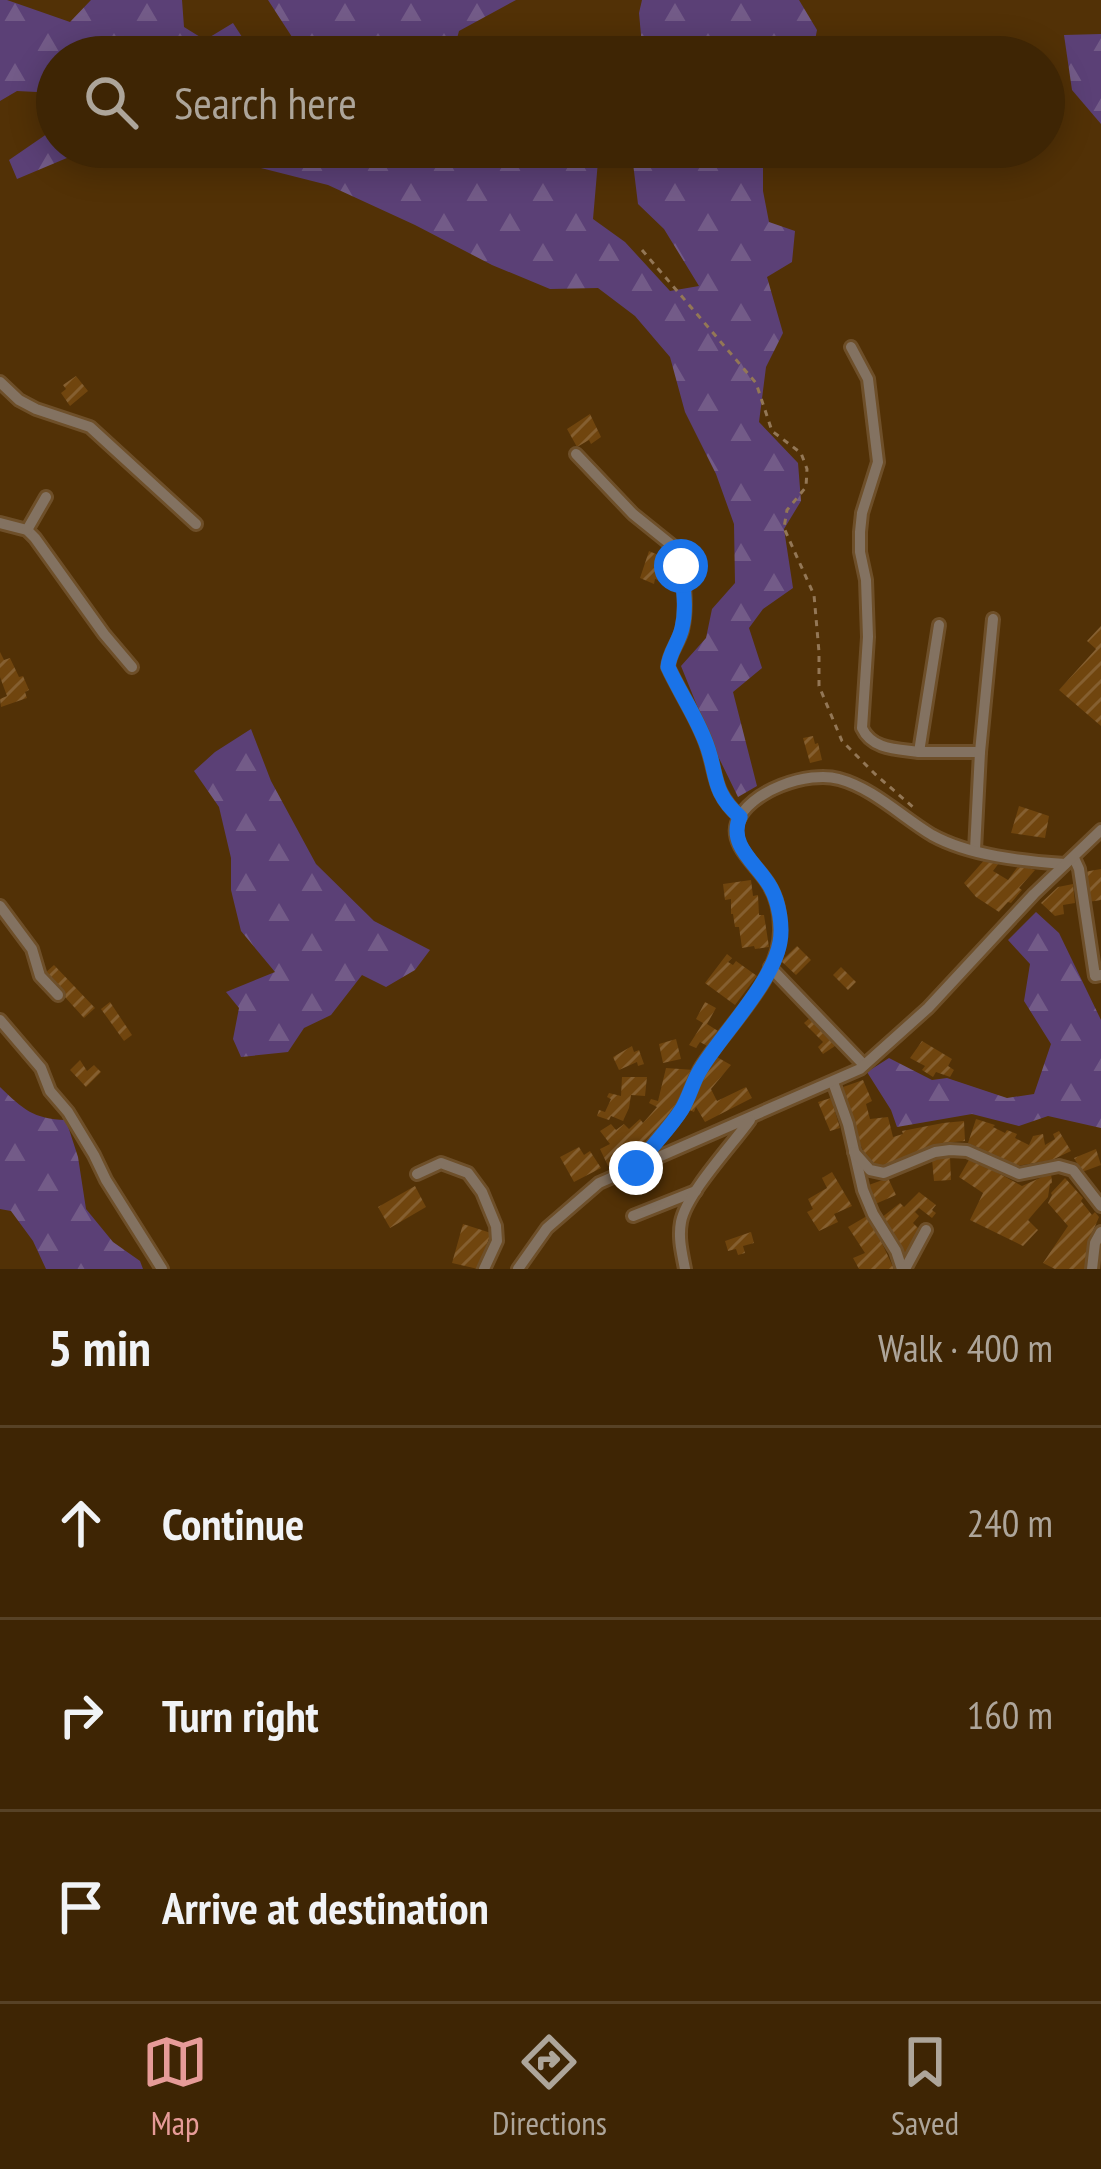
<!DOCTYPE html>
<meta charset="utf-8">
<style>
body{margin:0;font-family:"PT Sans Narrow",sans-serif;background:#452d0e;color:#f1f3f6}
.stop{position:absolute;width:36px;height:36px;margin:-27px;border:9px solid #1a73e8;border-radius:50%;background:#fff}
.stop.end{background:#1a73e8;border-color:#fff;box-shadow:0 3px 12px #0008}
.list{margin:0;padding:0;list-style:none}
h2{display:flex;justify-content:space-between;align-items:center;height:156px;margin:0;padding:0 48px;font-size:51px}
h2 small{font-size:39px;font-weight:400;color:#ada59a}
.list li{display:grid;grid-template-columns:78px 1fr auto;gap:36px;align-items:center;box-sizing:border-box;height:192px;padding:0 48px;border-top:3px solid #574226}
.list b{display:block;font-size:45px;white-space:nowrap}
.list em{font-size:39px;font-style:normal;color:#ada59a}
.icon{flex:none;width:66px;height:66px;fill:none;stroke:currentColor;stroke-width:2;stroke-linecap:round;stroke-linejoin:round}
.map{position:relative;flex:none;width:1101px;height:1269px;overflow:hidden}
.search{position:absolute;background:#3e2504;box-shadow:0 6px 30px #0003;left:36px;right:36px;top:36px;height:132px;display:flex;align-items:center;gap:30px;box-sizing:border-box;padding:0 42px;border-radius:66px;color:#ada59a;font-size:45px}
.sheet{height:732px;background:#3e2504}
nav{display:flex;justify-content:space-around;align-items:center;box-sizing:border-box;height:168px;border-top:3px solid #574226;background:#3e2504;font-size:33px;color:#ada59a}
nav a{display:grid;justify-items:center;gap:6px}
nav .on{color:#e69b98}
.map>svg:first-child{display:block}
.forest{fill:url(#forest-firs)}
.building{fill:url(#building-hatch)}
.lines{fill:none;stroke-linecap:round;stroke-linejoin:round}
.minor-casing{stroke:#6e4f29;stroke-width:16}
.path{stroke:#937756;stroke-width:3;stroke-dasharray:6 6;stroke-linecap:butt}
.minor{stroke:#837261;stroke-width:10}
.route{stroke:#1a73e8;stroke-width:15}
</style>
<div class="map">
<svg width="1101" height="1269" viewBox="0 0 1101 1269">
<defs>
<pattern id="forest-firs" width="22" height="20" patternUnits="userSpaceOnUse" patternTransform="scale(3)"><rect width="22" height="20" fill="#5b4076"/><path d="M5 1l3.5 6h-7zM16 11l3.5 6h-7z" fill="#735b88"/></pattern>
<pattern id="building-hatch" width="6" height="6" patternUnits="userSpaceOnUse" patternTransform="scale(3)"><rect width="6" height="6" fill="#70450e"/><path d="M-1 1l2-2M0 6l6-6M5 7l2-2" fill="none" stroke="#855f30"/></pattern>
</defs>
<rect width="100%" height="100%" fill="#523106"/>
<g class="forest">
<polygon points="0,0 7,0 70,22 91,0 182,0 184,27 205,40 233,23 255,57 57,57 57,93 17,91 0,101"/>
<polygon points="268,0 516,0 459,31 452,57 305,57"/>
<polygon points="642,0 799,0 817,30 812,55 643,57 639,13"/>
<polygon points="1101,34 1101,124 1072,90 1064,35"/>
<polygon points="57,127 57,147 93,147 17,179 9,160"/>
<polygon points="208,147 596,147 598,161 593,219 625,242 670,291 699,286 664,229 638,204 631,147 763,147 763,191 769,222 795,231 792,262 767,277 783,333 766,367 759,422 798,463 801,501 784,529 793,588 763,609 749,628 762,668 733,692 757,786 738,797 715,750 681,666 706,638 712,609 735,583 734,524 716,474 685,412 670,357 635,316 598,288 550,289 492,265 415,225 328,185 226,159"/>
<polygon points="251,729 271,781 316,864 374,921 430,950 415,970 386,987 362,975 331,1015 304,1028 288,1052 241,1057 233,1039 239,1008 226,992 275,972 241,931 231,890 231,858 219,807 194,771 215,752"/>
<polygon points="1036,912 1059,933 1101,1020 1101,1128 1048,1116 1019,1126 972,1114 897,1127 891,1110 867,1072 889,1058 932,1080 947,1078 1007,1098 1034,1094 1051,1044 1024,1001 1030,964 1008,940"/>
<path d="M0 1087C23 1109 33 1119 66 1120L78 1157 86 1209 113 1242 140 1261 143 1269H46L33 1241 11 1211 0 1209Z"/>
</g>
<g class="building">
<polygon points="76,376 88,391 70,406 61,393 66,389 63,385"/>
<polygon points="590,414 601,437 591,444 589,440 577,447 567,429"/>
<polygon points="649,551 665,558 658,580 655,579 654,584 640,578"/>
<polygon points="1101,626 1101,726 1059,690 1096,649 1087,641"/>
<polygon points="0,652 4,660 10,658 19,677 23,676 29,690 25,692 27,698 1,707 0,699 7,696 0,677"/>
<polygon points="813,736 815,744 818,743 822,760 810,763 803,738"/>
<polygon points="1019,806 1049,816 1045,838 1011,833"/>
<polygon points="987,857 999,863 993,871 1008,880 1019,865 1035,870 1019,888 1022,890 1011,903 1008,902 999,912 976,897 964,883"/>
<polygon points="1101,869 1101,900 1088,902 1084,872"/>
<polygon points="751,880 753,896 758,895 759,915 764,915 769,947 755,949 754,946 742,948 739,927 735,927 733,914 731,914 731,899 725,900 723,884"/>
<polygon points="1073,884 1075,903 1063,905 1064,914 1055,916 1041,903 1058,887"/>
<polygon points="797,946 811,960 796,975 781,961"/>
<polygon points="727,954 732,958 728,962 733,965 736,961 757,976 735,1005 705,983"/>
<polygon points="54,965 95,1008 84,1018 44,974"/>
<polygon points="841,967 856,982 848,990 833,975"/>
<polygon points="110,1002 132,1035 124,1041 101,1009"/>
<polygon points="705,1002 716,1008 707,1024 718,1031 709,1047 700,1042 696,1048 689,1045 703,1023 696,1019"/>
<polygon points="814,1014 841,1042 823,1054 818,1047 823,1042 804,1023"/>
<polygon points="676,1039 681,1059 663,1063 659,1044"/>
<polygon points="922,1041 952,1059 948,1066 954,1070 950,1077 936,1072 933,1077 922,1070 925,1066 910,1058"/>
<polygon points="632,1046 634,1052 639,1050 644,1064 638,1066 637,1062 619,1070 613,1057"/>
<polygon points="715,1056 731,1065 711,1089 717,1101 746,1087 752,1098 705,1122 696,1107 694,1112 687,1109"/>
<polygon points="80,1060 87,1071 94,1065 101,1072 86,1087 70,1070"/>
<polygon points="666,1068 694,1070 674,1109 636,1151 608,1166 600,1149 610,1144 600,1131 611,1124 616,1130 624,1124 629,1129 640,1119 643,1123 657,1107 649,1103 651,1099 658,1101"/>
<polygon points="622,1077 647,1077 645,1096 631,1095 629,1108 623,1121 611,1116 609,1120 597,1116 599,1110 605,1112 611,1099 607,1097 609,1093 621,1096"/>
<polygon points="863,1080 872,1101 866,1104 870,1119 888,1117 893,1137 903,1134 902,1131 943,1123 964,1121 965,1141 942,1143 943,1148 910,1156 886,1168 875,1168 867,1160 858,1139 843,1087"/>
<polygon points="831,1098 840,1128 830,1131 818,1102"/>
<polygon points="976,1119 995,1125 993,1127 1005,1133 1007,1130 1017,1134 1015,1138 1029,1145 1033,1136 1043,1134 1045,1145 1055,1139 1053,1134 1059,1131 1071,1151 1052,1160 1017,1166 968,1143"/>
<polygon points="579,1147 584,1155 590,1151 601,1168 574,1182 560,1157"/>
<polygon points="1096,1149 1101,1165 1082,1172 1074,1158"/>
<polygon points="950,1157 951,1180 934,1181 932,1159"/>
<polygon points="970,1158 1022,1186 1051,1173 1052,1183 1050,1184 1048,1197 1028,1220 1038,1230 1023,1246 970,1220 983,1193 959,1177"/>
<polygon points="832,1172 852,1206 834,1214 838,1222 819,1231 807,1212 813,1209 808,1199 827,1188 822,1178"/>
<polygon points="888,1178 896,1195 873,1205 866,1186"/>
<polygon points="1065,1178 1083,1198 1081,1201 1092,1215 1095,1212 1099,1217 1088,1243 1085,1269 1055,1269 1043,1263 1068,1226 1048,1203 1052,1195 1051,1193"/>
<polygon points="415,1186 426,1207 390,1228 378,1207"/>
<polygon points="919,1192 936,1205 932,1210 936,1213 932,1218 919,1208 915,1212 919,1216 913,1223 920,1230 907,1258 901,1255 898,1245 881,1218 900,1203 904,1207"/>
<polygon points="867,1216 881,1241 894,1269 859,1269 853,1258 865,1253 848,1227"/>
<polygon points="463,1224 491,1233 478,1269 452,1263"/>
<polygon points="751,1232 754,1243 743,1246 745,1253 738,1255 736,1249 728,1251 725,1241"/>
</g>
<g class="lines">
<g class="minor-casing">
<g id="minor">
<path d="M851 347 868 379 878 462 862 513 860 532V552L866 580 868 637 862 728C872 750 898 749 919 752"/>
<polyline points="0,382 19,400 36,409 90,427 196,524"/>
<path d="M576 454 633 514 679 551C683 576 688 605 682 630 678 644 669 653 668 667 679 691 694 713 704 738 718 772 710 790 740 817"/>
<polyline points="0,523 27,530 35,538 104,634 132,667"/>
<polyline points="27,530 46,497"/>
<polyline points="939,625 919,752 980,752"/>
<polyline points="975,850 980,752 993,619"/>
<polyline points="1074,858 1079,869 1095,976 1101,975"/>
<polyline points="0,906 32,949 40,976 58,995"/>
<polyline points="770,967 864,1065"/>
<polyline points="0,1020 41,1068 50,1091 68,1112 94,1155 106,1180 162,1269"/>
<polyline points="833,1082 848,1124 863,1190 873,1214 896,1251 902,1269"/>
<polyline points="854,1152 870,1170 884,1173 935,1152 950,1150 967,1151 1019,1174 1059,1166 1073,1170 1101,1206"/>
<path d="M636 1168C650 1145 668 1130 681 1110 689 1098 693 1082 700 1069 724 1029 782 978 780 928 780 914 777 898 769 885 759 867 729 846 737 823 748 791 809 770 839 779 873 788 902 817 932 835 970 856 1023 861 1065 864"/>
<polyline points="417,1174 441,1163 468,1173 482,1192 496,1226 497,1241 484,1269"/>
<polyline points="633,1216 696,1191"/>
<polyline points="518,1269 547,1228 599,1183 860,1069 928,1008 1034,894 1101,830"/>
<path d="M685 1269C682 1253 678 1238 681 1222 686 1194 732 1145 750 1120"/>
<polyline points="905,1269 926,1230"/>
<polyline points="1092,1269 1095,1243 1101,1232"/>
</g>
</g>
<polyline class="path" points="642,250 756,383 772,431 801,453 807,469 806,487 787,510 784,528 814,595 819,652 819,686 842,741 875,774 914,808"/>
<use href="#minor" class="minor"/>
</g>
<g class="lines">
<path class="route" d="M636 1168C650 1147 669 1130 682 1109 690 1096 693 1080 702 1067 723 1033 773 982 780 942 783 926 779 903 771 888 759 865 727 846 740 817 709 790 719 772 704 738 694 713 679 691 668 667 669 653 679 642 682 628 687 608 683 587 681 566"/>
</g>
</svg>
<div class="stop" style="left:681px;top:566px"></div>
<div class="stop end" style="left:636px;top:1168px"></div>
<div class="search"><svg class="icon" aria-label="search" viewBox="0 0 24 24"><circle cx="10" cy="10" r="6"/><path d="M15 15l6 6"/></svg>Search here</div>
</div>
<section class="sheet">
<h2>5 min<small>Walk · 400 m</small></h2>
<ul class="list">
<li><svg class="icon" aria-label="ahead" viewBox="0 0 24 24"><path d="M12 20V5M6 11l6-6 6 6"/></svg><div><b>Continue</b></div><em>240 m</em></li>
<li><svg class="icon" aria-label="right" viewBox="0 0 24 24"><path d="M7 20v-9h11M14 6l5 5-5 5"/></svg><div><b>Turn right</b></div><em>160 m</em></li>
<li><svg class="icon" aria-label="arrive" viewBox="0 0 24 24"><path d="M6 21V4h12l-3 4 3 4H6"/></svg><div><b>Arrive at destination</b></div></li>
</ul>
</section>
<nav>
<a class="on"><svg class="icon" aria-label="map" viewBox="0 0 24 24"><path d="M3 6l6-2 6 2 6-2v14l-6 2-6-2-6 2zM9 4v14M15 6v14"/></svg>Map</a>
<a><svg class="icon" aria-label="directions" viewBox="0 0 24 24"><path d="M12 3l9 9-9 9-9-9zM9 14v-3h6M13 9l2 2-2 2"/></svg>Directions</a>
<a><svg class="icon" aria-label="saved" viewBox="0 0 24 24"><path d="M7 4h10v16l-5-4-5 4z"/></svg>Saved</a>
</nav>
